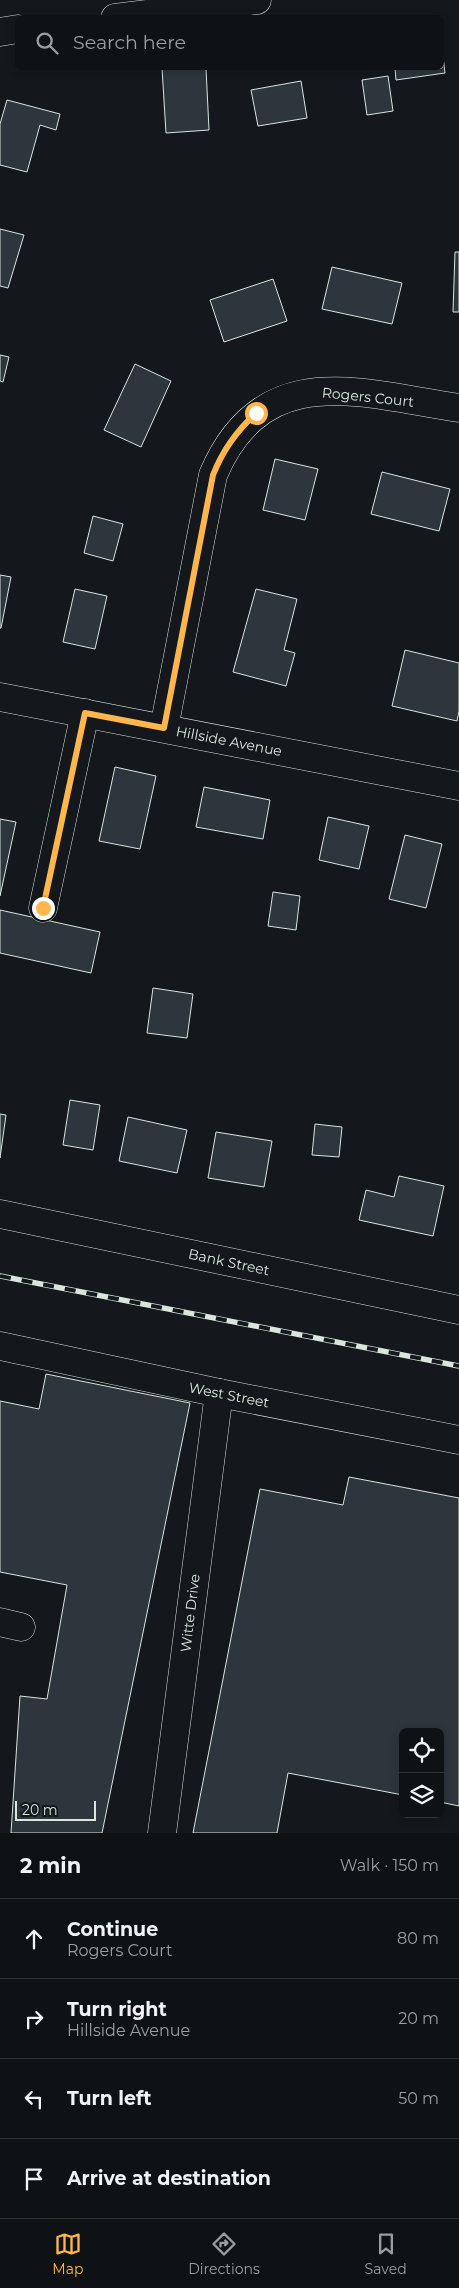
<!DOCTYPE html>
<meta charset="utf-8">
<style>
body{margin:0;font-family:Montserrat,sans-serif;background:#1d2022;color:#f1f3f6}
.controls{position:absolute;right:15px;bottom:15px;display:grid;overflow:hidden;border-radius:8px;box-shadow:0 2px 8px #0003}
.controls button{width:45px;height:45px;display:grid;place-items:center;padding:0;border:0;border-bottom:1px solid #2f3234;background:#0f1215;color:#f1f3f6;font:25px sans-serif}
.scale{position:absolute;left:15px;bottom:12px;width:81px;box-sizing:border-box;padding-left:5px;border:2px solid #d8e6dc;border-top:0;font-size:14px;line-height:18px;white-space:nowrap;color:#d8e6dc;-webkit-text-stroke:4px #14181c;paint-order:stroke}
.stop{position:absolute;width:15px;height:15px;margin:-11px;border:4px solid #ffb74d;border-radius:50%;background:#fff}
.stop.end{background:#ffb74d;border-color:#fff;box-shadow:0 1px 5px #0008}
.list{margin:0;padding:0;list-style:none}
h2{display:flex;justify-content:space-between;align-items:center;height:65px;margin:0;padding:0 20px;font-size:21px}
h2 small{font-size:16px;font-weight:400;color:#9b9ea0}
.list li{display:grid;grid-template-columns:32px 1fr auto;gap:15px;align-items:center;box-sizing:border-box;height:80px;padding:0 20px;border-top:1px solid #2f3234}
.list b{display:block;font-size:19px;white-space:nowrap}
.list p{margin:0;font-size:16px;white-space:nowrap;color:#9b9ea0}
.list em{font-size:16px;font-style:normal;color:#9b9ea0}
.icon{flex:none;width:28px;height:28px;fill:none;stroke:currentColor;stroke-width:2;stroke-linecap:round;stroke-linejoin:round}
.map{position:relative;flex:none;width:459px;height:1833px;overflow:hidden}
.search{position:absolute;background:#0f1215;box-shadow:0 2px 8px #0003;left:15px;right:15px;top:15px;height:55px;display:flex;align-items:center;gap:12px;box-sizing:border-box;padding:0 18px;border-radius:8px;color:#9b9ea0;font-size:19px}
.sheet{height:385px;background:#0f1215}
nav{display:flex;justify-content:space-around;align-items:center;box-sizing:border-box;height:70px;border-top:1px solid #2f3234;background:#0f1215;font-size:14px;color:#9b9ea0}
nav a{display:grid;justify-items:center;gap:2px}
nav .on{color:#ffb74d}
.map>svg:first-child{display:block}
.building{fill:#2c363c;stroke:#d8e6dc}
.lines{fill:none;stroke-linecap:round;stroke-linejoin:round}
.minor-casing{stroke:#d8e6dc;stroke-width:29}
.minor{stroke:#14181c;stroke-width:28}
.rail-casing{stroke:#d8e6dc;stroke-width:5.5}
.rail{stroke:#14181c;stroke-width:4;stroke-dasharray:11;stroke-linecap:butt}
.route{stroke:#ffb74d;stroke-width:6}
.labels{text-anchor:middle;stroke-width:4;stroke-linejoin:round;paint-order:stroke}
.street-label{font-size:14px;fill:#d8e6dc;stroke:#14181c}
</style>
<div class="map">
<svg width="459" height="1833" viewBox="0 0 459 1833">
<rect width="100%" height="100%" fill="#14181c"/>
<g class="building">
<polygon points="442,48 445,73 396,80 395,68 442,68"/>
<polygon points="162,68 206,68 209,130 166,133"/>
<polygon points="388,76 393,111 367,115 362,80"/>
<polygon points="301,81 307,118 258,126 251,90"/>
<polygon points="7,100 60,114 56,130 40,125 27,172 0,165 0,124"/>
<polygon points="0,229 24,235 8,288 0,286"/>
<polygon points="455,252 459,252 459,312 453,312"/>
<polygon points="332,267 402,283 392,324 322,309"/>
<polygon points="273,279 287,321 224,342 210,300"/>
<polygon points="0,355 9,357 3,382 0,381"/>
<polygon points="135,364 171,381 141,447 104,430"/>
<polygon points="275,459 318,469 305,520 263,510"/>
<polygon points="382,472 450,489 439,531 371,514"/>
<polygon points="93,516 123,524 113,561 84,553"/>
<polygon points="0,575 11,577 1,628 0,628"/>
<polygon points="75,589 107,596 95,649 63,642"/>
<polygon points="256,589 297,599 284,650 295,653 286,686 233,672"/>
<polygon points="405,650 459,663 459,711 457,721 392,706"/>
<polygon points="115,767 156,776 140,849 99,841"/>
<polygon points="204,787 270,800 263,839 196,827"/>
<polygon points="328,817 369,826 359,869 319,860"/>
<polygon points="0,819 16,822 0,896"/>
<polygon points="405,835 442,844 426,908 389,899"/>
<polygon points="273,892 300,896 296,930 268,926"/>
<polygon points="0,910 100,932 91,973 0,953"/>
<polygon points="153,988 193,994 187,1038 147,1033"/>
<polygon points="70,1100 100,1105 93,1150 63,1145"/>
<polygon points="0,1114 6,1115 0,1158"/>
<polygon points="128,1117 187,1130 177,1173 119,1161"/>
<polygon points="315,1124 342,1127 339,1157 312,1155"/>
<polygon points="216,1132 272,1141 264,1187 208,1178"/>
<polygon points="399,1176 444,1186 433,1236 359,1220 366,1190 394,1197"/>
<polygon points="46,1374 190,1403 102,1833 11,1833 20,1696 47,1699 67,1585 0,1572 0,1401 39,1409"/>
<polygon points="349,1477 459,1498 459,1806 440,1802 440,1732 403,1732 403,1795 288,1773 277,1833 193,1833 260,1489 343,1505"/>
</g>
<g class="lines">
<g class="minor-casing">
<g id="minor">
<polyline points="115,18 257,0"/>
<polyline points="0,32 18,29"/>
<polyline points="0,697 459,786"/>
<path d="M164 728 213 475C263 358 359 393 459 408"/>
<polyline points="43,908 85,713"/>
<polyline points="0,1214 459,1310"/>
<polyline points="0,1346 219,1393 459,1440"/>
<polyline points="0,1622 21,1627"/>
<polyline points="162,1833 219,1393"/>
</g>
</g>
<use href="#minor" class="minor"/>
<g class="rail-casing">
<polyline id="rail" points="0,1276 459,1366"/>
</g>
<use href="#rail" class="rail"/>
</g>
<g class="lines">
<path class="route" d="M43 908 85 713 164 728 213 475C223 450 236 432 256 413"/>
</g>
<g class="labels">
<g class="street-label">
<text transform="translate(368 397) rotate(6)" y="5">Rogers Court</text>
<text transform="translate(229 741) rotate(11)" y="5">Hillside Avenue</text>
<text transform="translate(229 1262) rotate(12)" y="5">Bank Street</text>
<text transform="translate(229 1395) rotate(11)" y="5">West Street</text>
<text transform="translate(190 1613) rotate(-83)" y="5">Witte Drive</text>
</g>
</g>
</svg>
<div class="controls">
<button><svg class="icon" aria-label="locate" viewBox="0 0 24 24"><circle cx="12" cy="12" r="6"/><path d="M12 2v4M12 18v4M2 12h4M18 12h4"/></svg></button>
<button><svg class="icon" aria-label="layers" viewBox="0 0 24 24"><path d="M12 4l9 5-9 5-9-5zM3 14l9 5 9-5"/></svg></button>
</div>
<div class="scale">20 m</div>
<div class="stop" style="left:256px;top:413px"></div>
<div class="stop end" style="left:43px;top:908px"></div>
<div class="search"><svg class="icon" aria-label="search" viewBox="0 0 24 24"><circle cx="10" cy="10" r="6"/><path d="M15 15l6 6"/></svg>Search here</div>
</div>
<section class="sheet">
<h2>2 min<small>Walk · 150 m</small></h2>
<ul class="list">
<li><svg class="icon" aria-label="ahead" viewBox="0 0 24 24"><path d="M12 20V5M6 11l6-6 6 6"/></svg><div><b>Continue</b><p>Rogers Court</p></div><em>80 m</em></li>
<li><svg class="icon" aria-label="right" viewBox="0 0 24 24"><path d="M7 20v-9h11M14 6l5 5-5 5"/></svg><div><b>Turn right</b><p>Hillside Avenue</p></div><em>20 m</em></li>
<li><svg class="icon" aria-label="left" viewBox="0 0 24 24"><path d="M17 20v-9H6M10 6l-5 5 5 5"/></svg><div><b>Turn left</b></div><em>50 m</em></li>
<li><svg class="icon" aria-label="arrive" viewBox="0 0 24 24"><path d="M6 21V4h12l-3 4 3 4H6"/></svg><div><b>Arrive at destination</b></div></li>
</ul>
</section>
<nav>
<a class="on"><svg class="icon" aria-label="map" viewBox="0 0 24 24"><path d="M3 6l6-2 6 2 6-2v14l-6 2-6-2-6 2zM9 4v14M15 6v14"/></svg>Map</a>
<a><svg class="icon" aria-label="directions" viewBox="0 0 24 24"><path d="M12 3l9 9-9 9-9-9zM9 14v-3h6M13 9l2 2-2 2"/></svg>Directions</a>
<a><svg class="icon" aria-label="saved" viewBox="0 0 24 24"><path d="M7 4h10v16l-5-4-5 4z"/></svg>Saved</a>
</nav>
